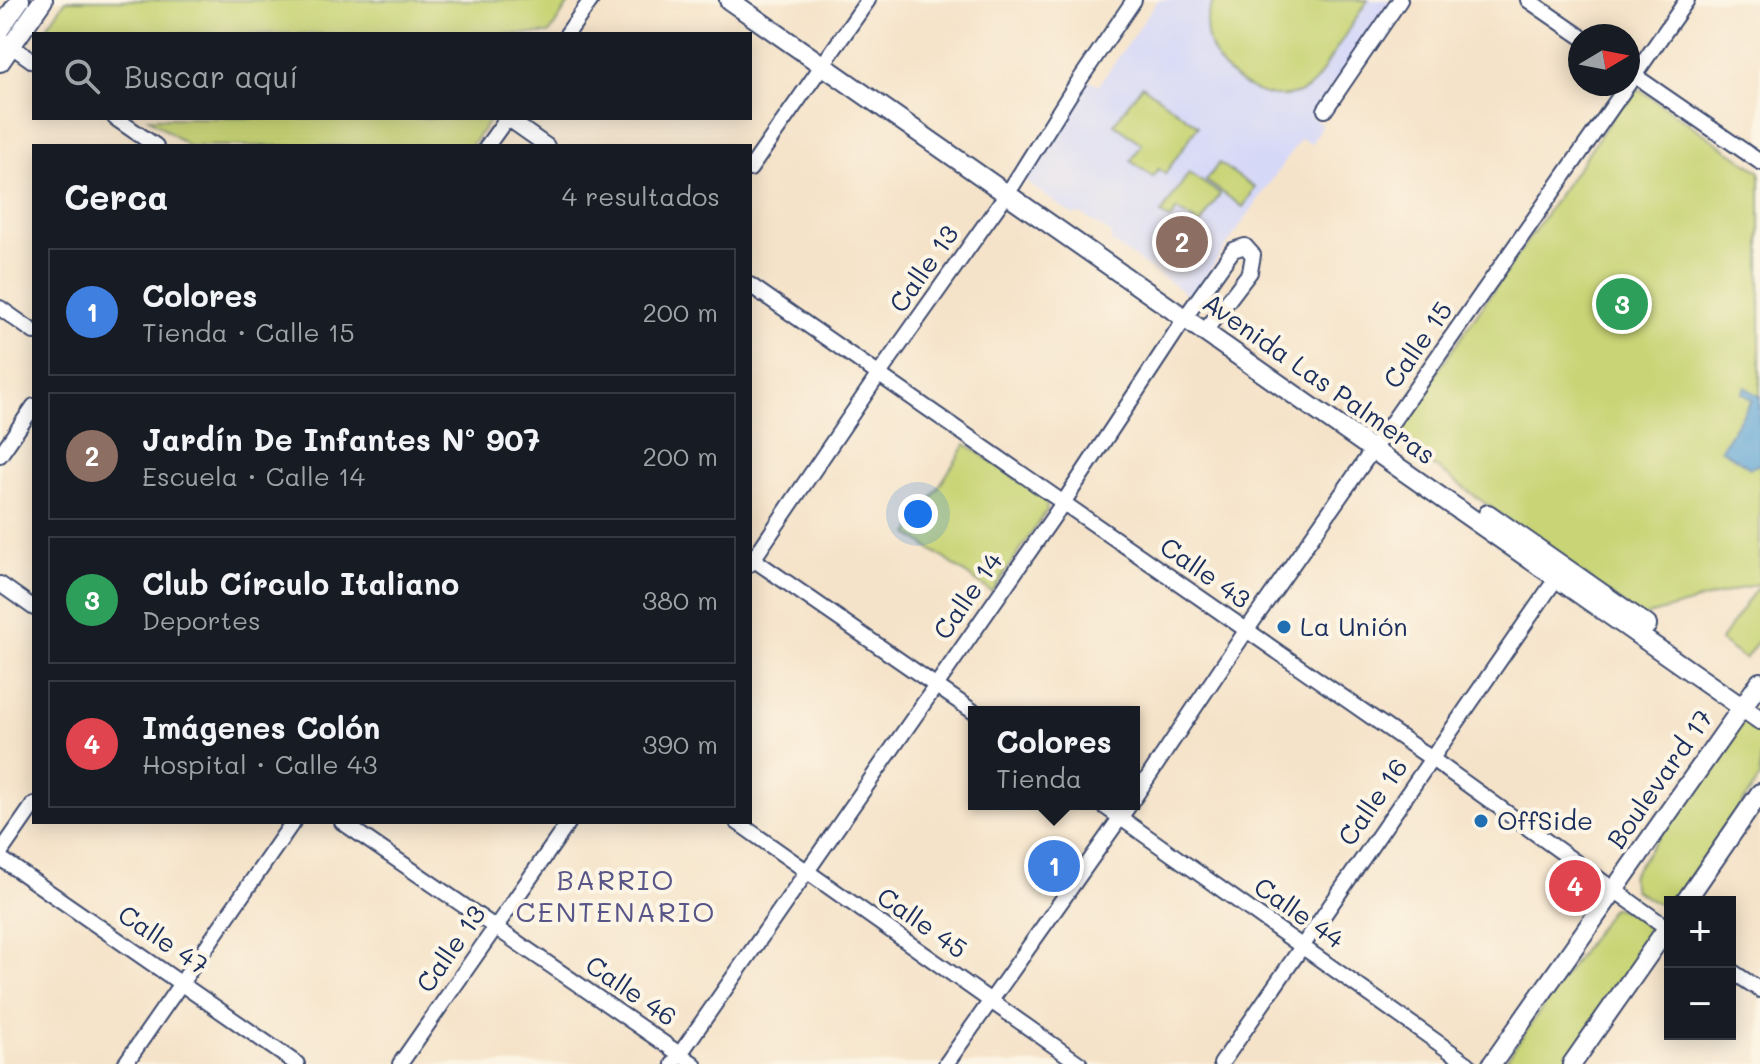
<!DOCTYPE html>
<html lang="es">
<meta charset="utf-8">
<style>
body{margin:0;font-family:Mali,sans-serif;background:#242831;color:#f1f3f6}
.controls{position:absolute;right:24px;bottom:24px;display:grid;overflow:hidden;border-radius:0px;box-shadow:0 4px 20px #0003}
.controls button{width:72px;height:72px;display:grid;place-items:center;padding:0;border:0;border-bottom:2px solid #363941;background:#171b24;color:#f1f3f6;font:40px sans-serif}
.compass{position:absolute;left:1568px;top:24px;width:72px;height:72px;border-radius:50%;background:#171b24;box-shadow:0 4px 20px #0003;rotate:80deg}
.you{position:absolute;left:918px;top:514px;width:28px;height:28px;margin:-20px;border:6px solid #fff;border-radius:50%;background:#1a73e8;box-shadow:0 0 0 12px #1a73e833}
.badge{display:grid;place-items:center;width:52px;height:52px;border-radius:50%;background:#0b8043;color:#fff;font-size:26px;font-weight:700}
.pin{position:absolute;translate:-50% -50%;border:4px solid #fff;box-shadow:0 2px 8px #0006}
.popup{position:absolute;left:968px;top:706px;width:172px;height:104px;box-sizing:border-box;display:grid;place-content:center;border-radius:0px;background:#171b24;filter:drop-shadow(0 2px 6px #0005);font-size:26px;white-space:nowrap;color:#9ea1a6}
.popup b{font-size:30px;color:#f1f3f6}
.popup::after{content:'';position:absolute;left:50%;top:100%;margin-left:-16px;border:16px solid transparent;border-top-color:#171b24}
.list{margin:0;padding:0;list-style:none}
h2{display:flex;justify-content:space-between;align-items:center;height:104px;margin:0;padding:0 32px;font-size:34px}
h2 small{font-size:26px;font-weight:400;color:#9ea1a6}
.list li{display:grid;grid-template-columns:52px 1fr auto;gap:24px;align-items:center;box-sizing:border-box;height:128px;margin:0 16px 16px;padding:0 16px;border:2px solid #363941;border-radius:0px}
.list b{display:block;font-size:30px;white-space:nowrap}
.list p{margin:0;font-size:26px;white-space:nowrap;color:#9ea1a6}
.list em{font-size:26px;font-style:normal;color:#9ea1a6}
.icon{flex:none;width:44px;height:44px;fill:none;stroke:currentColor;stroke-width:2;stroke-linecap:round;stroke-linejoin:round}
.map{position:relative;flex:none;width:1760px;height:1064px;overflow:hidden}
.search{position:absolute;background:#171b24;box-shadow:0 4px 20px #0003;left:32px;top:32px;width:720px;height:88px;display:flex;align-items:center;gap:20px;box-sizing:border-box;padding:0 28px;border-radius:0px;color:#9ea1a6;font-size:30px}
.panel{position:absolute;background:#171b24;box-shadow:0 4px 20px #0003;left:32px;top:144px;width:720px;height:680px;border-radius:0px}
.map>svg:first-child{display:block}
.built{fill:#d6d8f8}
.green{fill:#c8d475;stroke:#72826a;stroke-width:2}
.water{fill:#60a5d5;stroke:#3e6a9a;stroke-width:2}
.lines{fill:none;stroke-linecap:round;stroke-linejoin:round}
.minor-casing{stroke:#3c4a6e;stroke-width:18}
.secondary-casing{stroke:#3c4a6e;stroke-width:22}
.minor{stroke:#fff;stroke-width:14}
.secondary{stroke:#fff;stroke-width:18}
.poi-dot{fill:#1f6fb2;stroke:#fcf5e5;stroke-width:3}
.labels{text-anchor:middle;stroke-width:8;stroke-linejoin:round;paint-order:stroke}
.street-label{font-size:26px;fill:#1b2f5e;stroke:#fcf5e5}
.poi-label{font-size:26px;fill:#1b2f5e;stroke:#fcf5e5;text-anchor:start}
.neighbourhood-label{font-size:28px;letter-spacing:2px;fill:#585588;stroke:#fcf5e5}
</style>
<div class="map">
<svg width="1760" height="1064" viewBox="0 0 1760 1064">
<rect width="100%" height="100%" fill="#fcf5e5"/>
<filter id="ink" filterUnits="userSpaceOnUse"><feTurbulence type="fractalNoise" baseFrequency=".0125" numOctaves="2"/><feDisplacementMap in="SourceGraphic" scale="16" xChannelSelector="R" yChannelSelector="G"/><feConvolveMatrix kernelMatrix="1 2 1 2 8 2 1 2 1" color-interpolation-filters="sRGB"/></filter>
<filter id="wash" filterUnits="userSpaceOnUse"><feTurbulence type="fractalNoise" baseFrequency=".006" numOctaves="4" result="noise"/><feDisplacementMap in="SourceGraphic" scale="32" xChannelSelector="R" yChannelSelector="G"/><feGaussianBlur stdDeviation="1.8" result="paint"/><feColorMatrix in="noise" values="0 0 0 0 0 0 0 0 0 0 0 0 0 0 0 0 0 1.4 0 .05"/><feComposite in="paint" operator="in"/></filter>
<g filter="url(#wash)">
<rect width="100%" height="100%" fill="#f5e3c9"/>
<g class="built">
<polygon points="1158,0 1390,0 1311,117 1323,125 1311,144 1301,138 1191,297 1111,242 1111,234 1081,214 1073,215 1027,183 1026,175 1090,80 1099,85"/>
<polygon points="1564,868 1596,890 1587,904 1554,882"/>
</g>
<g class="green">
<polygon points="66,0 571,0 549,34 42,34"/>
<path d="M1215 0H1368C1354 21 1341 41 1328 62 1324 68 1320 77 1314 83 1270 126 1178 54 1215 0Z"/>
<polygon points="1142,85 1198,126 1165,174 1158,169 1153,177 1131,161 1142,144 1114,124"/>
<polygon points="1634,86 1760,172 1760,583 1641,617 1393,436"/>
<polygon points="149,118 491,118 471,146 188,146"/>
<polygon points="1219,163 1255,188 1243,207 1206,181"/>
<polygon points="1189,173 1220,194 1200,225 1177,210 1170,220 1161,214"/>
<polygon points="966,444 1043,497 1046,500 1047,510 992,592 909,534"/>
<polygon points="1756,589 1760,592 1760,638 1745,659 1720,641"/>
<polygon points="1750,720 1760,727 1760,778 1677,897 1667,905 1658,904 1634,890 1631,876 1739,722"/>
<path d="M1612 908C1622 907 1646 921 1649 932 1651 936 1649 941 1647 945L1563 1064H1503Z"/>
</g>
<polygon class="water" points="1745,387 1760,397 1760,464 1750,468 1721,449 1752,400 1742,393"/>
</g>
<g filter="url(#ink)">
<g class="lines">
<g class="minor-casing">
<g id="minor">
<polyline points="1528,0 1580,36"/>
<polyline points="567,34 591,0"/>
<polyline points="0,38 34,62"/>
<polyline points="1628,71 1760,162"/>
<polyline points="1325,110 1400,0"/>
<polyline points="115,118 156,146"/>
<polyline points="507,118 547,146"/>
<polyline points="487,146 507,118"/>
<polyline points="750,169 868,0"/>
<polyline points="750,285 1432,759 1670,930"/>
<polyline points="0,308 34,332"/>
<polyline points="0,455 34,406"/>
<polyline points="750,557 974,712"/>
<polyline points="750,564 879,374 1013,185 1070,94 1134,0"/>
<polyline points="0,584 34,608"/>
<polyline points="1134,798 1246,631 1687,0"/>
<polyline points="1101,804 1468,1064"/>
<polyline points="342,822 694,1064"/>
<polyline points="737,822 1080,1064"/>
<polyline points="0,853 34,804"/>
<polyline points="0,858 297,1064"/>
<polyline points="1730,970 1760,990"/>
<polyline points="125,1064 293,822"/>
<polyline points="400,1064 569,822"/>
<polyline points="673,1064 1063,503 1191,309 1233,250 1245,246 1253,255 1250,272 1205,331"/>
<polyline points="946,1064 1130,804"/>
<polyline points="1221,1064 1562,570"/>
</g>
</g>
<g class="secondary-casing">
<g id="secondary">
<polyline points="729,0 1760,720"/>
<polyline points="0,29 20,0"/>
<polyline points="0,62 43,0"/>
<polyline points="1488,514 1647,625"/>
<polyline points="1685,902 1760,793"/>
<polyline points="1492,1064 1760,682"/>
<polyline points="1572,1064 1670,924"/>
</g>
</g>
<use href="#minor" class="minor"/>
<use href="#secondary" class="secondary"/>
</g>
</g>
<g class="poi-dot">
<circle cx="1284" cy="627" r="8"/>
<circle cx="1481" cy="821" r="8"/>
</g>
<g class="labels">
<g class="street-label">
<text transform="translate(924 269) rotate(-55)" y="9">Calle 13</text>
<text transform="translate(1418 345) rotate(-55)" y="9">Calle 15</text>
<text transform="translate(1319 379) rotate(35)" y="9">Avenida Las Palmeras</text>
<text transform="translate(1205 573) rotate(35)" y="9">Calle 43</text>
<text transform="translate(968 596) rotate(-55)" y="9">Calle 14</text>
<text transform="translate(1660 779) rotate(-55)" y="9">Boulevard 17</text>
<text transform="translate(1373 802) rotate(-55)" y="9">Calle 16</text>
<text transform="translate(1299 913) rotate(35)" y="9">Calle 44</text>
<text transform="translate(922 923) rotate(35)" y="9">Calle 45</text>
<text transform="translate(163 940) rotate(34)" y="9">Calle 47</text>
<text transform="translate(451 949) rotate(-55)" y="9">Calle 13</text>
<text transform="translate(631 991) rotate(34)" y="9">Calle 46</text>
</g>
<g class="poi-label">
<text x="1300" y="636">La Unión</text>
<text x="1497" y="830">OffSide</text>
</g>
<g class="neighbourhood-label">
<text x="616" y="890">BARRIO<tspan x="616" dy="32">CENTENARIO</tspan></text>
</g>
</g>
</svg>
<div class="controls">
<button>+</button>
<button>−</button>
</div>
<svg class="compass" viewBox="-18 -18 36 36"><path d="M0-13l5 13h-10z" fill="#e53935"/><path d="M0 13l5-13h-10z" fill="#9ea1a6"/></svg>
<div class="you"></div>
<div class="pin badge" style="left:1054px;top:866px;background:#3f7fe0">1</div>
<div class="popup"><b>Colores</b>Tienda</div>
<div class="pin badge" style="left:1182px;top:242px;background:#8d6e63">2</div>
<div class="pin badge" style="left:1622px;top:304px;background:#2e9e5b">3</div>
<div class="pin badge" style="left:1575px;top:886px;background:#e0444e">4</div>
<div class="search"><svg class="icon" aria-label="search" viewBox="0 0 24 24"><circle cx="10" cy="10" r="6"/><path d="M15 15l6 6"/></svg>Buscar aquí</div>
<section class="panel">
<h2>Cerca<small>4 resultados</small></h2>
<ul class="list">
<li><span class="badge" style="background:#3f7fe0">1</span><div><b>Colores</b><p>Tienda · Calle 15</p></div><em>200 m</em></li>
<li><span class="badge" style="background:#8d6e63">2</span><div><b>Jardín De Infantes Nº 907</b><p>Escuela · Calle 14</p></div><em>200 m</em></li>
<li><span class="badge" style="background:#2e9e5b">3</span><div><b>Club Círculo Italiano</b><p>Deportes</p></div><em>380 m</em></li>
<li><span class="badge" style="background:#e0444e">4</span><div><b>Imágenes Colón</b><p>Hospital · Calle 43</p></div><em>390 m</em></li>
</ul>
</section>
</div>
